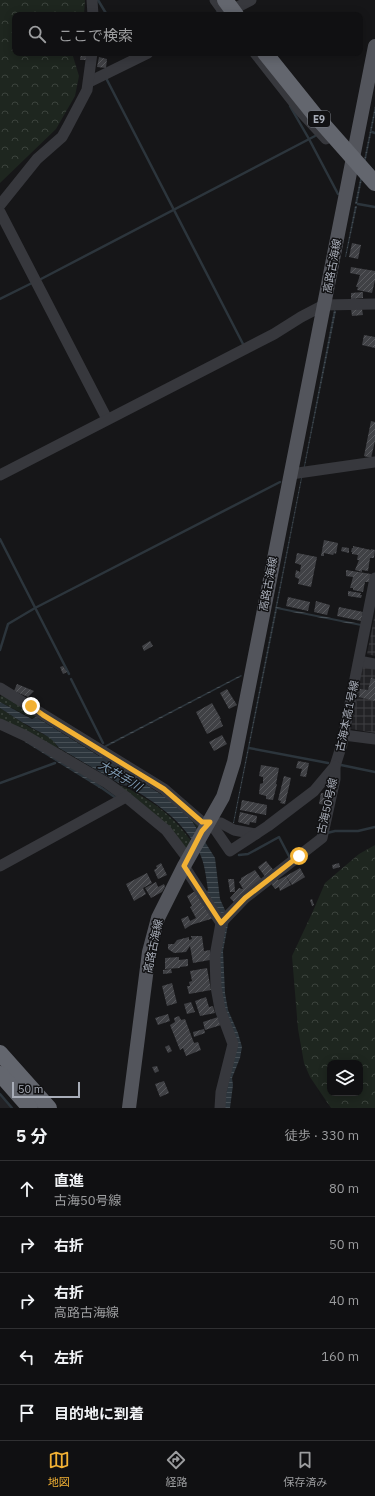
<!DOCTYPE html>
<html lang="ja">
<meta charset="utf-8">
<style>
body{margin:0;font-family:"IBM Plex Sans","Noto Sans JP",sans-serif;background:#1e1e20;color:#f1f3f6}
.controls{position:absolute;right:12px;bottom:12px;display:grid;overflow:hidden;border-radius:8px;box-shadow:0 2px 10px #0003}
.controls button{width:36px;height:36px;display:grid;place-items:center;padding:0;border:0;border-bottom:1px solid #303032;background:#101012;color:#f1f3f6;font:20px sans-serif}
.scale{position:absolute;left:12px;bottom:10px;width:68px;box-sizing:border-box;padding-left:4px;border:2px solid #a8adb8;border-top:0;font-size:11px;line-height:14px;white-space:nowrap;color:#a8adb8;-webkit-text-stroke:3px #111113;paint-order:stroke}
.stop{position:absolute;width:12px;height:12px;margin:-9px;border:3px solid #f2b134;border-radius:50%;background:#fff}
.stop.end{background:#f2b134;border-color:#fff;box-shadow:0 1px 4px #0008}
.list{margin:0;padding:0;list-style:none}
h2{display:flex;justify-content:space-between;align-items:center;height:52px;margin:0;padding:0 16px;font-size:17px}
h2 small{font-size:13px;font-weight:400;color:#9c9d9f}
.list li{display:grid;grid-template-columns:26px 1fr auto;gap:12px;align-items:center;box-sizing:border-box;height:56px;padding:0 16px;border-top:1px solid #303032}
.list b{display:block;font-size:15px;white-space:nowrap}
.list p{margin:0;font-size:13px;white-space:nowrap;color:#9c9d9f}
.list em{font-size:13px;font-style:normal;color:#9c9d9f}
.icon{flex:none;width:22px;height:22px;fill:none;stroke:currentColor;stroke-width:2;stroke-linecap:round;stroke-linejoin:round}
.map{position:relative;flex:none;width:375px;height:1108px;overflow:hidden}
.search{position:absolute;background:#101012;box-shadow:0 2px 10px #0003;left:12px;right:12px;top:12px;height:44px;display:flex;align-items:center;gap:10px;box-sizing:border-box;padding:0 14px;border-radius:8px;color:#9c9d9f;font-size:15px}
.sheet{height:332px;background:#101012}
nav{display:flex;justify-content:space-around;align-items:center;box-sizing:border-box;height:56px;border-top:1px solid #303032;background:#101012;font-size:11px;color:#9c9d9f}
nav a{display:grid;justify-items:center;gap:2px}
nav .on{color:#f2b134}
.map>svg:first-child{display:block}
.built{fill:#222225}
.industrial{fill:url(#industrial-grid)}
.grass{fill:url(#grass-dots)}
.forest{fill:url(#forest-crowns);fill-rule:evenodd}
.water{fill:url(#water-rules)}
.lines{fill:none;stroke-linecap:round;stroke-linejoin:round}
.stream{stroke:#2c353c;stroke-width:2.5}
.building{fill:url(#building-hatch)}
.minor{stroke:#37383d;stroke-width:11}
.major{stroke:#53555c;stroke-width:14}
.highway{stroke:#63666e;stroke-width:16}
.highway-bridge{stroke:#63666e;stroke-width:16}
.route{stroke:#f2b134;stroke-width:5}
.labels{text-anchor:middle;stroke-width:3;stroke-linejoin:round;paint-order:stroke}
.shield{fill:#111113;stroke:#7b7e86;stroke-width:1}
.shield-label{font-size:10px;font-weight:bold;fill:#a8adb8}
.street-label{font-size:11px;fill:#a8adb8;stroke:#111113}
.water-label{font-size:12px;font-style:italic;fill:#7f9bb3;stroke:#111113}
</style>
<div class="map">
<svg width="375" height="1108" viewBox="0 0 375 1108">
<defs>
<pattern id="industrial-grid" width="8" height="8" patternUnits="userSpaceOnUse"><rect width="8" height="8" fill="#222225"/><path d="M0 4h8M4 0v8" fill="none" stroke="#3f3f43"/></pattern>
<pattern id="grass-dots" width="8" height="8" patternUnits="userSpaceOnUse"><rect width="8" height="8" fill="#1e261f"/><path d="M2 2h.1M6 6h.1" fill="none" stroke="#3c433d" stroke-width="1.8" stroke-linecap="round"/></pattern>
<pattern id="forest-crowns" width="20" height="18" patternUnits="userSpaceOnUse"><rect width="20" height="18" fill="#1e261f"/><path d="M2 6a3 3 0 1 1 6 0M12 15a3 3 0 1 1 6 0" fill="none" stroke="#3c433d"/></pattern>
<pattern id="water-rules" width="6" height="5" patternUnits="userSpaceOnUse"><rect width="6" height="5" fill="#2c353c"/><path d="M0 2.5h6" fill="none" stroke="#485056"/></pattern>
<pattern id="building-hatch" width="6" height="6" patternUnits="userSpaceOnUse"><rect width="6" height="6" fill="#404145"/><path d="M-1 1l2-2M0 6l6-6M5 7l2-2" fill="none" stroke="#595a5e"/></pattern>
</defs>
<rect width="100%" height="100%" fill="#161618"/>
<polygon class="built" points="0,1096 11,1108 0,1108"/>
<g class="industrial">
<polygon points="375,614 375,656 367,654"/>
<polygon points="363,665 375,668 375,733 351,729"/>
</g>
<g class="grass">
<path d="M3 693 161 789 201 824 198 829C186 812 169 799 152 787L36 717 32 718 0 702V697Z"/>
<path d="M0 708 29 727 49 737 53 740 58 748 121 786C129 788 136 793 143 797 163 809 178 822 191 841L187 849 153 816 0 722Z"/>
</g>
<g class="forest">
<polygon points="0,0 85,0 84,15 15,15 15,53 72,53 79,76 75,96 56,129 0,183"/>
<path d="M375 845V1108H331L310 1077 304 1063 298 1029 292 956 313 911 325 883 359 854ZM330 1063H360V1093H330Z"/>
</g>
<g class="water">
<polygon points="375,106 375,114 357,204 355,204"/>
<polygon points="355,206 357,206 346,257 345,257"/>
<polygon points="334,310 336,311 304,471 303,471"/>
<polygon points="302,473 303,473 277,607 361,624 361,626 277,609 234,823 233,823"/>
<polygon points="241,675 242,676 106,747 104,746"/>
<path d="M0 702 30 718 32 719 36 717 99 756 101 755 102 757 167 798 180 809 192 821 215 858 220 899 229 919 223 951 225 993 228 1010 238 1033 242 1047 240 1058 232 1078 233 1085 230 1108H223L234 1056 224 1013 216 961 224 924 206 892 208 890C206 878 205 863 199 852 184 821 156 803 128 786L122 785 59 748C50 735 42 734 29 726 19 721 10 714 0 708Z"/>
<polygon points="26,740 100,785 101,789 25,742"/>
</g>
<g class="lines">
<g class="stream">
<polyline points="98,0 107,15"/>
<polyline points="212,15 220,11"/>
<polyline points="106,78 243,344"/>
<polyline points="290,106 309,139 338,194"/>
<polyline points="372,132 375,133"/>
<polyline points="358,204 375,207"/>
<polyline points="41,279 315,136"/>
<polyline points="0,299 32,283"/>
<polyline points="0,539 69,674"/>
<polyline points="0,650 8,624 35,608 280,482"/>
<polyline points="71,679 103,743"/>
<polyline points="249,748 328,763"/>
<polyline points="341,765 375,772"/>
<polyline points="0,783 55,763"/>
<polyline points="99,786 116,798"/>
<polyline points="327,833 335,831 358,831 375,827"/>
<polyline points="239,855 248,854 279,837 290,858 291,857"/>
<polyline points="0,1094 12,1108"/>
</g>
</g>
<g class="building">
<polygon points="81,53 86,53 86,60 80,60"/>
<polygon points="99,57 107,59 106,68 97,67"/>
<polygon points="352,243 361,245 358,259 349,257"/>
<polygon points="351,267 375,271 375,280 372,293 357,290 358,287 356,287 360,275 350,273"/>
<polygon points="363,292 363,298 351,299 351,293"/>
<polygon points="351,309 362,309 363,315 352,316"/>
<polygon points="364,335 375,337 375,348 362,345"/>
<polygon points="371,421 375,422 375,441 371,458 364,456"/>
<polygon points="324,540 338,543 336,554 334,553 333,555 324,553 324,556 321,556"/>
<polygon points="353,546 371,550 371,549 375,550 374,558 370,558 368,571 362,570 362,572 355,570 359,560 357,560 358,555 352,554 352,552 351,552 352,548 353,548"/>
<polygon points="342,547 349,548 349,553 341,551"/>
<polygon points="297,553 317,557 311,587 298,584 299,579 295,577 296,570 300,572 301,565 295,563"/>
<polygon points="346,570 371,574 370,582 365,582 363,592 353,590 353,588 350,588 353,577 346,576"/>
<polygon points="348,591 361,593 360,595 362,595 361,598 348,596"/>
<polygon points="288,597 310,602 308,611 286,606"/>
<polygon points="316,601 330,605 327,615 314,612"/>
<polygon points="339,607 363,612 361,621 337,616"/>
<polygon points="150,641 153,646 144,651 142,646"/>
<polygon points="63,666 67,672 63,674 60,667"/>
<polygon points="371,678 375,679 375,701 359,697 360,689 368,690"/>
<polygon points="17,684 34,691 28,697 14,691"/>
<polygon points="227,689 237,705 229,709 220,693"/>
<polygon points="212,703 221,719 220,719 223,726 207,734 196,712"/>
<polygon points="222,735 227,744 214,751 209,742"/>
<polygon points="298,761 309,763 306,777 300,776 302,769 296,768"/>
<polygon points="261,765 279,768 276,784 277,784 273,800 266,799 266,796 259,794 260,784 263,783 263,777 259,776"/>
<polygon points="284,776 291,778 285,804 280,803 281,801 278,800"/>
<polygon points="321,793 328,794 326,805 319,804"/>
<polygon points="242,800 267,805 266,815 240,810"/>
<polygon points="240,812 257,816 256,823 250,822 249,825 238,822"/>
<polygon points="266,861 275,872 266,878 258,867"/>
<polygon points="161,863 167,875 158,879 154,870 157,868 156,866"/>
<polygon points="339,863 340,867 333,869 332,865"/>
<polygon points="300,868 305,877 292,885 286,876"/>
<polygon points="255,870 262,880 236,904 230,898 239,888 242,889 243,889 239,882 241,880 241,878"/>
<polygon points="147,873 152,883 143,888 146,894 134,901 126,884"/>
<polygon points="286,876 291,885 280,891 279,887 275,889 270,882 276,877 278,880"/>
<polygon points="228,879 234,879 235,892 230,892"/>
<polygon points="156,882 158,887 164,884 165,887 162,892 151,898 145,888"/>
<polygon points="197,890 214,918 191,925 185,929 181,919 188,916 190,921 196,918 190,907 192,906 187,896"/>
<polygon points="312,899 314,905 312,906 310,900"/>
<polygon points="191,936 202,936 204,951 210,950 210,960 193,963 190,946 186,952 174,953 168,949 168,944 174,944 177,940 189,937 189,940 192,939"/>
<polygon points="179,957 179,960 188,959 188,966 180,967 180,968 165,969 165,958"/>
<polygon points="207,968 211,990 189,994 187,986 190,986 189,982 192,981 190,971"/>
<polygon points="171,969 172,973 163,974 163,970"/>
<polygon points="172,983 177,1003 167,1006 162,986"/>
<polygon points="206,997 209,1007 213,1006 215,1013 200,1016 195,1001"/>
<polygon points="191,1002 195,1012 187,1014 184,1004"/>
<polygon points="168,1014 170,1021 158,1025 155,1018"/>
<polygon points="179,1016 181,1020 185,1019 194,1043 198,1042 201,1050 186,1056 183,1048 180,1050 170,1025 175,1022 174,1018"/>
<polygon points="218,1017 221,1025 205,1030 203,1022"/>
<polygon points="204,1029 205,1033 194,1037 193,1032"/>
<polygon points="169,1045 172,1051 168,1053 165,1047"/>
<polygon points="157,1066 159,1071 155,1073 152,1067"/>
<polygon points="164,1081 169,1093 160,1097 155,1084"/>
</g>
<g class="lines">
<g class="minor">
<polyline points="92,0 93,15"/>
<polyline points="215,0 226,15"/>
<polyline points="222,15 251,0"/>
<polyline points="255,53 302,113 326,139"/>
<polyline points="89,82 148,53"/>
<polyline points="0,205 37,159 62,137 67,128 87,90 92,53"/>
<polyline points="0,212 107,419"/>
<polyline points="291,474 375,462"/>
<polyline points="0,475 274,334 301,317 324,305 375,304"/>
<polyline points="359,661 375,664"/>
<polyline points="0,688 164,789 202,822 221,823 234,830 256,834"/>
<polyline points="0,724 26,736 107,783 126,797 166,830 188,859"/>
<polyline points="344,735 375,739"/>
<polyline points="210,822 230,851 268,826 314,791 335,766 342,744 375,578"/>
<polyline points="0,866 126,797"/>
<polyline points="184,866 221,923"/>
<polyline points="220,1108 221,1092 233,1044 220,1009 216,987 215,956 221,923 245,898 322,838 335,779 335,766"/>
</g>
<polyline class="major" points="129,1108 149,952 158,918 184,866 223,797 234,762 375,46"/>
<g class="highway">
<polyline points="0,1053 49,1108"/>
<polyline points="0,1074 30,1108"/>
</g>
<g class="highway-bridge">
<polyline points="225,0 236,15"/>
<polyline points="265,53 314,114 375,183"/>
</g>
</g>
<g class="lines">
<polyline class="route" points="31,706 43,715 164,789 202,822 210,822 202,831 184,866 221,923 245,898 299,856"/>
</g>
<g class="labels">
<rect class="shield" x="308" y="111" width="22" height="16" rx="3"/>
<g class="shield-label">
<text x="319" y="123">E9</text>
</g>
<g class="street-label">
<text transform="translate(332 266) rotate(-79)" y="4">高路古海線</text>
<text transform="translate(268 584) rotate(-79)" y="4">高路古海線</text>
<text transform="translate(347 716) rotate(-78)" y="4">古海本高1号線</text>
<text transform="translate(327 806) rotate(-77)" y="4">古海50号線</text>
<text transform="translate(153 946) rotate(-78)" y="4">高路古海線</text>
</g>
<g class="water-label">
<text transform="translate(120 776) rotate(31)" y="4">大井手川</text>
</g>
</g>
</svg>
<div class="controls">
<button><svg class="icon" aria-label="layers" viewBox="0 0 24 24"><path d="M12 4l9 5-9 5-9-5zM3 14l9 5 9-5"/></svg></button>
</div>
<div class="scale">50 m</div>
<div class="stop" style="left:299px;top:856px"></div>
<div class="stop end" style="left:31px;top:706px"></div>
<div class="search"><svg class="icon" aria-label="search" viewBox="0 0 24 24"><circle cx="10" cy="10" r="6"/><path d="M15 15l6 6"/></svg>ここで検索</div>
</div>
<section class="sheet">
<h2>5 分<small>徒歩 · 330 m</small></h2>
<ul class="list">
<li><svg class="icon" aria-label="ahead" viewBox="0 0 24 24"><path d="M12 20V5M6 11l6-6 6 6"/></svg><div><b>直進</b><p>古海50号線</p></div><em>80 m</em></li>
<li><svg class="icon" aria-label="right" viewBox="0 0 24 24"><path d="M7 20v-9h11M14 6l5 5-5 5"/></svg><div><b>右折</b></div><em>50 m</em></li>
<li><svg class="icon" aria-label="right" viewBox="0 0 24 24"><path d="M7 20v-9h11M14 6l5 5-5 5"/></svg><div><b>右折</b><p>高路古海線</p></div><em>40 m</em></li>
<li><svg class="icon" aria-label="left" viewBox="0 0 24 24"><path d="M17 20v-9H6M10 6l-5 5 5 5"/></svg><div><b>左折</b></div><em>160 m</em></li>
<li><svg class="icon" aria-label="arrive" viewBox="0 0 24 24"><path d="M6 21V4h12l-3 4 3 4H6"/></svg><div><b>目的地に到着</b></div></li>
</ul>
</section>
<nav>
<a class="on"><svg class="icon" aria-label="map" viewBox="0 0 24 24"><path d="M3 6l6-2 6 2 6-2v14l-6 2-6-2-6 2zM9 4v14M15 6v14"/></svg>地図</a>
<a><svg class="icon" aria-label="directions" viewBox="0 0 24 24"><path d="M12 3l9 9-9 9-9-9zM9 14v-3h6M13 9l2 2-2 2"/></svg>経路</a>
<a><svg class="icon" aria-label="saved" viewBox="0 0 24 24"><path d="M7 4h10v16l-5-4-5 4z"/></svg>保存済み</a>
</nav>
